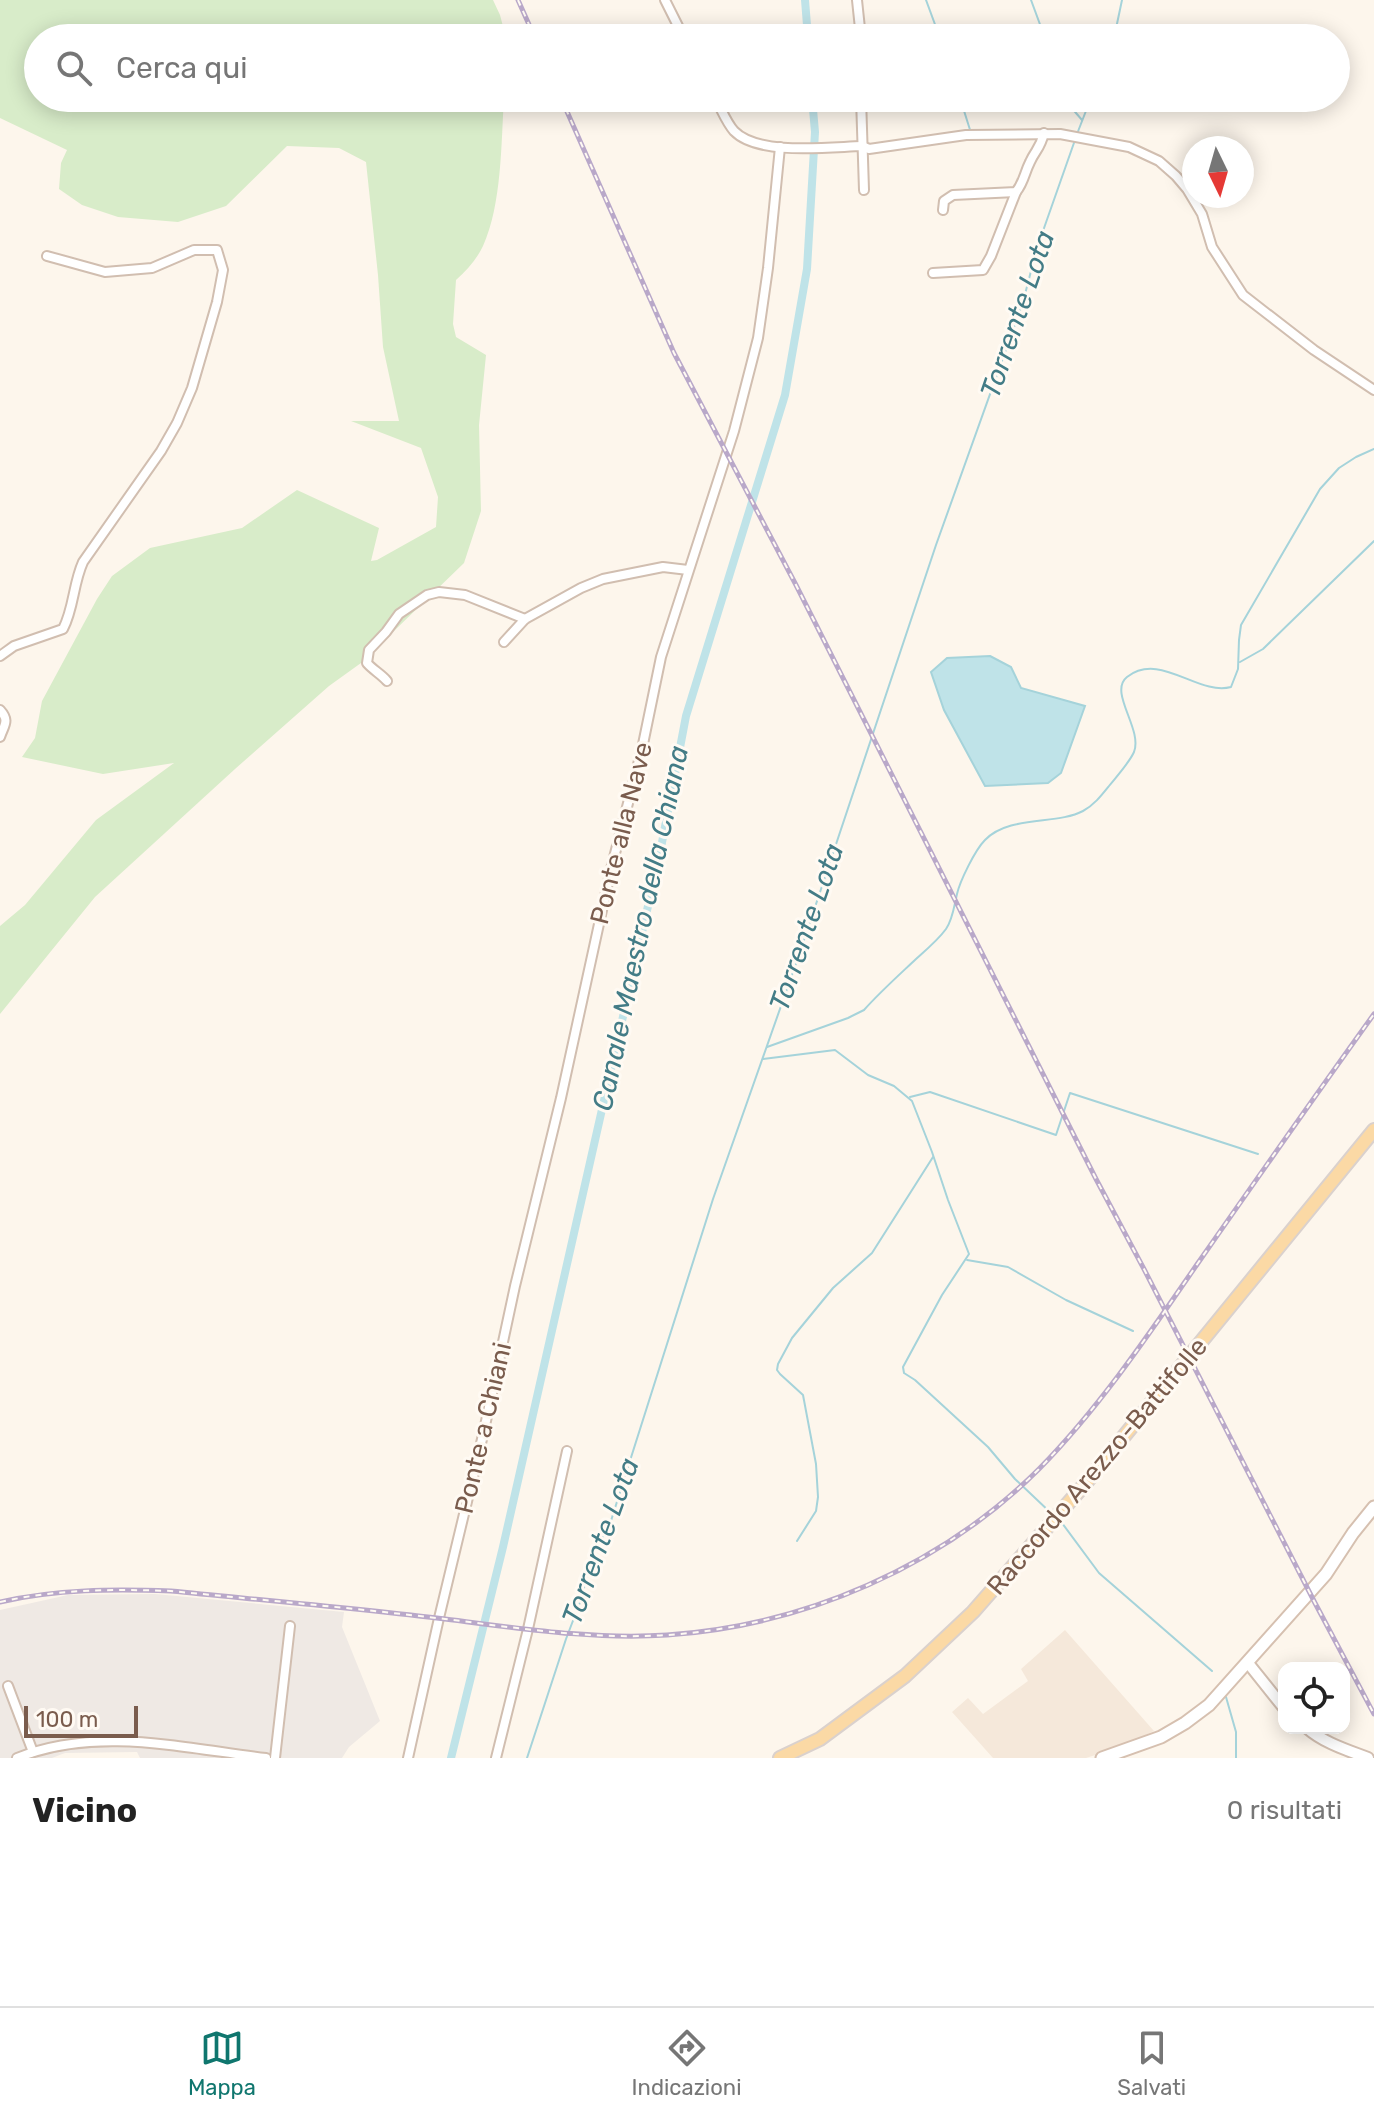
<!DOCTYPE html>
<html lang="it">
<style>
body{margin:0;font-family:Rubik,sans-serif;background:#f2f2f2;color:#222}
.controls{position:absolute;right:24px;bottom:24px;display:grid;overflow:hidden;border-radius:16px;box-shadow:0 4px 20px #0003}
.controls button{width:72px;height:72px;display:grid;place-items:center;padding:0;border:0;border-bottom:2px solid #e0e0e0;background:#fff;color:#222;font:40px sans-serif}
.compass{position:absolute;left:1182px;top:136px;width:72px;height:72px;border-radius:50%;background:#fff;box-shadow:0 4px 20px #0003;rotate:175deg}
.scale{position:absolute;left:24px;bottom:20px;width:114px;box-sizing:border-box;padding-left:8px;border:4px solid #7a5c4d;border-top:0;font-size:22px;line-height:28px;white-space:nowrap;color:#7a5c4d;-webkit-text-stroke:6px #fffaf3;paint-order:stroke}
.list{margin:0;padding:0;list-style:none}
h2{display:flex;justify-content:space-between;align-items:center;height:104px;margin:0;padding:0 32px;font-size:34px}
h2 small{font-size:26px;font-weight:400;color:#767676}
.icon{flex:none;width:44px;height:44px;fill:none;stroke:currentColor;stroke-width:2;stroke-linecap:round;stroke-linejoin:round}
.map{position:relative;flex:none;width:1374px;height:1758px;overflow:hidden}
.search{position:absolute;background:#fff;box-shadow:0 4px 20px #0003;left:24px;right:24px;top:24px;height:88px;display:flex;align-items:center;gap:20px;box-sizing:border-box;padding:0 28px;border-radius:44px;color:#767676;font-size:30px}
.sheet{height:248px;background:#fff}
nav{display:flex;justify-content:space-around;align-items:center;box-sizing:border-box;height:112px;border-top:2px solid #e0e0e0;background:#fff;font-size:22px;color:#767676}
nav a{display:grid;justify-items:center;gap:4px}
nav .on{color:#0f766e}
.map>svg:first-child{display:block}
.residential{fill:#f5e8da}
.industrial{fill:#efe9e4}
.green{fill:#d8ecc9}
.water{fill:#bfe3e8;stroke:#a5d3da;stroke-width:2}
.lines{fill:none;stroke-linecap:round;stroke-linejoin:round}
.stream{stroke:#a5d3da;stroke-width:2}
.canal{stroke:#bfe3e8;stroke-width:8}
.minor-casing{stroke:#d1beb0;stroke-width:12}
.tertiary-casing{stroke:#d1beb0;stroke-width:14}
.secondary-casing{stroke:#d6c0b0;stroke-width:15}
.primary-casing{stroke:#dad1cd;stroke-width:16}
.minor{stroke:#fff;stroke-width:8}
.tertiary{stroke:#fff;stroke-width:10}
.secondary{stroke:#fff;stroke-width:11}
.primary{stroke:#fbd9a5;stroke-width:12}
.rail-casing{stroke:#b9a8c9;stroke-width:5}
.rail{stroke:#fffaf3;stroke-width:2;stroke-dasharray:6;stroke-linecap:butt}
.labels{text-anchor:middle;stroke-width:6;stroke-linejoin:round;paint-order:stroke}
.street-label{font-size:26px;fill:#7a5c4d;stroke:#fffaf3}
.water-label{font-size:28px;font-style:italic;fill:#437c86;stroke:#fffaf3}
</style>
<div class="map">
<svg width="1374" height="1758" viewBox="0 0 1374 1758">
<rect width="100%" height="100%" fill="#fdf6ec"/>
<polygon class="residential" points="1065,1630 1154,1731 1123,1746 1086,1758 993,1758 952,1712 968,1698 983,1714 1028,1681 1021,1669"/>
<polygon class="industrial" points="155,1594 344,1612 342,1627 380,1721 349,1747 342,1758 140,1758 137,1752 65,1753 52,1758 0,1758 0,1610 68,1595"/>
<path class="green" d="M0 0H493L500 15 506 38H38V98H504C501 144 502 204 483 246 477 259 467 270 456 280L453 324 456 337 486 355 479 425 481 511 464 563 361 663 329 686 235 769 95 897 0 1014V926L25 905 96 820 174 763 103 774 22 757 35 738 42 701 97 599 112 576 150 548 242 528 297 490 379 528 371 561 377 560 436 527 438 497 421 448 351 421H399L383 347 378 275 366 162 339 148 287 146 226 206 178 222 118 217 82 205 59 189 61 163 67 150 0 118Z"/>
<polygon class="water" points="990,656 1011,667 1021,688 1085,706 1061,773 1048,783 985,786 944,710 931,672 947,658"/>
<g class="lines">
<g class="stream">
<polyline points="926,0 940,38"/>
<polyline points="1031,0 1045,38"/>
<polyline points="1114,38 1122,0"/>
<polyline points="960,98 971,133"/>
<polyline points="1067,98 1070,106 1082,120"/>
<polyline points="1077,134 1091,98"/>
<polyline points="1240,662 1263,649 1374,541"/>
<path d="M767 1047 848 1018 864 1010C880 992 898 976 916 959 926 950 938 940 946 929 953 919 954 906 957 894 960 881 975 850 985 840 1009 815 1057 825 1083 811 1094 805 1101 796 1109 786 1117 776 1129 763 1134 752 1143 729 1108 692 1127 677 1160 651 1198 696 1231 687L1238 669 1239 640 1241 625 1320 489 1339 468 1356 457 1374 449"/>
<polyline points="763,1059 835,1050 868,1075 894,1086 912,1101 932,1152 948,1200 969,1254 942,1295 903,1367 904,1373 915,1380 988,1447 1015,1479 1052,1514"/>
<polyline points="910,1097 930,1092 1056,1135 1070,1093 1258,1154"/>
<polyline points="967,1260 1008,1267 1066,1300 1133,1331"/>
<polyline points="1062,1523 1099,1573 1212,1671"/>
<polyline points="797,1541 816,1511 818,1497 816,1464 803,1395 780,1374 777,1370 778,1364 792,1338 833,1288 872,1253 933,1157"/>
<polyline points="1226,1697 1236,1732 1236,1758"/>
<polyline points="527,1758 566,1639 582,1597 590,1560 610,1524 615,1508 713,1199 799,955 936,545 1023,302 1037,248 1075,140"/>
</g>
<g class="canal">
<polyline points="805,0 808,38"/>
<polyline points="451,1758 503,1547 660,853 686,716 785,395 807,269 815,132 812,98"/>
</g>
<g class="minor-casing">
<g id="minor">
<polyline points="665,0 684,38"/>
<polyline points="857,0 861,38"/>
<path d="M715 98C721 108 726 122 734 131 758 156 829 147 862 146L869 149 966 135 1060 134 1129 147 1159 161 1176 176 1187 189 1202 214 1212 247 1243 295 1314 350 1374 390"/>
<polyline points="861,98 864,190"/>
<path d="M943 210 944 201 953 195 1016 192C1024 182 1024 174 1030 162 1036 149 1040 149 1044 133"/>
<polyline points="933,273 983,270 991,256 1016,192"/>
<polyline points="504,642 525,619 581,588 603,579 663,567 688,570"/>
<path d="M0 656 14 646 63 629C74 608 73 584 83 562L161 451 177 423 192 388 217 302 223 270 217 250H194L152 268 105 272 47 256"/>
<path d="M387 681C381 674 373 670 367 663L369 650 386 632 399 614 427 595 439 592 465 595 525 619"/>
<path d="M0 710C10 721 4 725 0 737"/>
<polyline points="8,1686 33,1752"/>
<path d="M17 1758C96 1726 183 1748 266 1758"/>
<polyline points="275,1758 290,1626"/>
<polyline points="408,1758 439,1618 483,1435 515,1286 561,1098 611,869 642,749 661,657 734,431 758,338 768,268 780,147"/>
<polyline points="496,1758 528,1629 567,1451"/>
</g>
</g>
<g class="tertiary-casing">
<g id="tertiary">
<polyline points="1248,1663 1284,1708"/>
<path d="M1307 1728C1324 1743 1347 1750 1368 1758"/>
</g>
</g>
<g class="secondary-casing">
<polyline id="secondary" points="1102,1758 1161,1737 1185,1723 1209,1705 1326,1574 1353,1533 1374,1507"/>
</g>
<g class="primary-casing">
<polyline id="primary" points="780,1758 820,1739 905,1676 973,1612 1085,1484 1374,1130"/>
</g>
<use href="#minor" class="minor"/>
<use href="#tertiary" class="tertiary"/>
<use href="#secondary" class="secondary"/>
<use href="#primary" class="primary"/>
<g class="rail-casing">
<g id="rail">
<polyline points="518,0 535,38"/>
<polyline points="561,98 674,353 796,585 1096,1179 1145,1271 1315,1603 1374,1714"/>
<path d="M0 1602C57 1589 113 1589 171 1591 262 1600 354 1608 445 1619 518 1628 593 1640 667 1635 804 1626 942 1566 1039 1469 1100 1407 1149 1334 1198 1263 1256 1180 1315 1096 1374 1014"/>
</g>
</g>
<use href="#rail" class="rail"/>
</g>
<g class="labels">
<g class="street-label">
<text transform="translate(621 833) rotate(-76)" y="9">Ponte alla Nave</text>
<text transform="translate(483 1428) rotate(-77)" y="9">Ponte a Chiani</text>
<text transform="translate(1097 1466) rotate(-50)" y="9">Raccordo Arezzo-Battifolle</text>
</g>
<g class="water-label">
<text transform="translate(1017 314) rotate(-71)" y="10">Torrente Lota</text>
<text transform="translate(806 927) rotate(-71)" y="10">Torrente Lota</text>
<text transform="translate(640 928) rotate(-78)" y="10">Canale Maestro della Chiana</text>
<text transform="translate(600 1541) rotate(-70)" y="10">Torrente Lota</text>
</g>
</g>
</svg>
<div class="controls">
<button><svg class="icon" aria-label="locate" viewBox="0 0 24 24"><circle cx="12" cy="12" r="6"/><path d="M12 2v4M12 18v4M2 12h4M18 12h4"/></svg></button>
</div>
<svg class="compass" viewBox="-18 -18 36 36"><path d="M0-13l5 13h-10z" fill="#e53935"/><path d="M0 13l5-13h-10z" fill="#767676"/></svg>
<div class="scale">100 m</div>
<div class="search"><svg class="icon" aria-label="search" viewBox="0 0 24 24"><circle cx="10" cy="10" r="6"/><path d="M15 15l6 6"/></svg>Cerca qui</div>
</div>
<section class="sheet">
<h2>Vicino<small>0 risultati</small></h2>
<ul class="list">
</ul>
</section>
<nav>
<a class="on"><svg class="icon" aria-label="map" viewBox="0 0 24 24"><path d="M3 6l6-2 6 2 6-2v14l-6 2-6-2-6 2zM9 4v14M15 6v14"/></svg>Mappa</a>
<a><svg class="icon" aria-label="directions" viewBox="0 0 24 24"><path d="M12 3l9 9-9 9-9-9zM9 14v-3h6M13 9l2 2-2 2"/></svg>Indicazioni</a>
<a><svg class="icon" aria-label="saved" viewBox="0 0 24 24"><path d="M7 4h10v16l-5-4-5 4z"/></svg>Salvati</a>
</nav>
